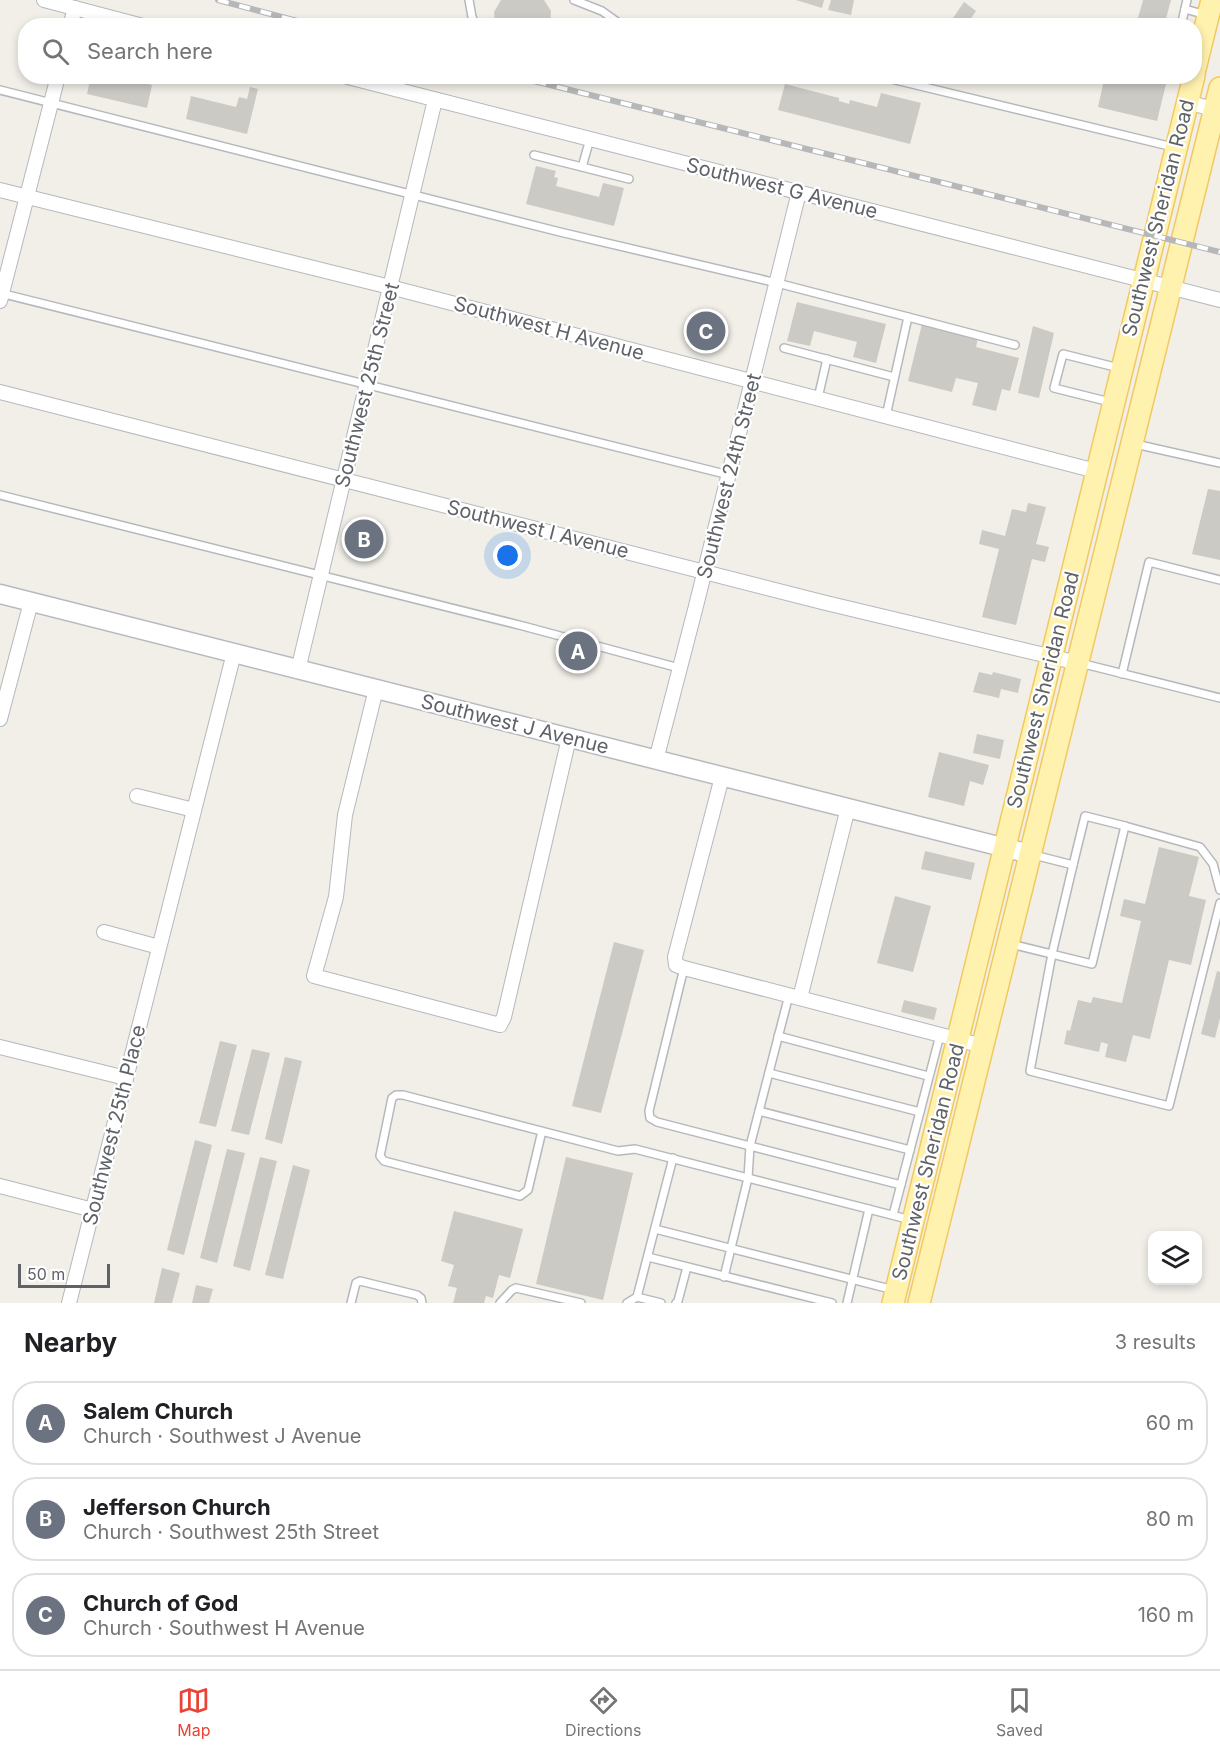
<!DOCTYPE html>
<meta charset="utf-8">
<style>
body{margin:0;font-family:Inter,sans-serif;background:#f6f6f6;color:#202124}
.controls{position:absolute;right:18px;bottom:18px;display:grid;overflow:hidden;border-radius:12px;box-shadow:0 3px 9px #0003}
.controls button{width:54px;height:54px;display:grid;place-items:center;padding:0;border:0;border-bottom:2px solid #e0e0e0;background:#fff;color:#202124;font:30px sans-serif}
.scale{position:absolute;left:18px;bottom:15px;width:92px;box-sizing:border-box;padding-left:6px;border:3px solid #5f6368;border-top:0;font-size:16px;line-height:21px;white-space:nowrap;color:#5f6368;-webkit-text-stroke:4px #fff;paint-order:stroke}
.you{position:absolute;left:508px;top:556px;width:21px;height:21px;margin:-15px;border:4px solid #fff;border-radius:50%;background:#1a73e8;box-shadow:0 0 0 9px #1a73e833}
.badge{display:grid;place-items:center;width:39px;height:39px;border-radius:50%;background:#ea4335;color:#fff;font-size:20px;font-weight:700}
.pin{position:absolute;translate:-50% -50%;border:3px solid #fff;box-shadow:0 2px 6px #0006}
.list{margin:0;padding:0;list-style:none}
h2{display:flex;justify-content:space-between;align-items:center;height:78px;margin:0;padding:0 24px;font-size:26px}
h2 small{font-size:20px;font-weight:400;color:#757577}
.list li{display:grid;grid-template-columns:39px 1fr auto;gap:18px;align-items:center;box-sizing:border-box;height:84px;margin:0 12px 12px;padding:0 12px;border:2px solid #e0e0e0;border-radius:24px}
.list b{display:block;font-size:22px;white-space:nowrap}
.list p{margin:0;font-size:20px;white-space:nowrap;color:#757577}
.list em{font-size:20px;font-style:normal;color:#757577}
.icon{flex:none;width:33px;height:33px;fill:none;stroke:currentColor;stroke-width:2;stroke-linecap:round;stroke-linejoin:round}
.map{position:relative;flex:none;width:1220px;height:1303px;overflow:hidden}
.search{position:absolute;background:#fff;box-shadow:0 3px 9px #0003;left:18px;right:18px;top:18px;height:66px;display:flex;align-items:center;gap:15px;box-sizing:border-box;padding:0 21px;border-radius:24px;color:#757577;font-size:22px}
.sheet{height:366px;background:#fff}
nav{display:flex;justify-content:space-around;align-items:center;box-sizing:border-box;height:84px;border-top:2px solid #e0e0e0;background:#fff;font-size:16px;color:#757577}
nav a{display:grid;justify-items:center;gap:3px}
nav .on{color:#ea4335}
.map>svg:first-child{display:block}
.building{fill:#cccac5}
.lines{fill:none;stroke-linecap:round;stroke-linejoin:round}
.lane-casing{stroke:#b5b8bc;stroke-width:10}
.street-casing{stroke:#b5b8bc;stroke-width:16}
.secondary-casing{stroke:#b6babf;stroke-width:21}
.primary-casing{stroke:#f2c960;stroke-width:24}
.lane{stroke:#fff;stroke-width:7}
.street{stroke:#fff;stroke-width:14}
.secondary{stroke:#fff;stroke-width:18}
.primary{stroke:#fff2af;stroke-width:21}
.rail-casing{stroke:#b6b7b8;stroke-width:6}
.rail{stroke:#fff;stroke-width:4;stroke-dasharray:11;stroke-linecap:butt}
.labels{text-anchor:middle;stroke-width:4.5;stroke-linejoin:round;paint-order:stroke}
.street-label{font-size:20px;fill:#5f6368;stroke:#fff}
</style>
<div class="map">
<svg width="1220" height="1303" viewBox="0 0 1220 1303">
<rect width="100%" height="100%" fill="#f1efe8"/>
<g class="building">
<polygon points="501,0 544,0 551,11 550,26 495,26 494,12"/>
<polygon points="796,0 824,0 822,8"/>
<polygon points="831,0 854,0 851,15 828,10"/>
<polygon points="1143,0 1171,0 1164,26 1150,26 1137,22"/>
<polygon points="964,2 976,11 966,26 957,26 951,21"/>
<polygon points="91,76 115,76 152,85 147,108 87,94"/>
<polygon points="1105,76 1168,76 1157,121 1098,107"/>
<polygon points="785,84 839,98 839,101 849,104 850,100 877,107 881,93 921,103 910,144 778,110"/>
<polygon points="250,87 258,89 247,134 186,119 191,96 236,107 239,97 247,99"/>
<polygon points="536,166 556,171 554,177 558,178 556,186 599,197 603,183 624,188 614,226 526,204"/>
<polygon points="797,302 886,324 876,363 853,357 857,342 814,331 810,346 787,341"/>
<polygon points="922,324 978,338 976,347 1019,358 1010,391 1002,389 996,411 972,405 978,383 956,378 952,392 908,381"/>
<polygon points="1033,326 1054,333 1039,398 1018,393"/>
<polygon points="1208,489 1220,491 1220,560 1192,554"/>
<polygon points="1028,503 1046,507 1036,544 1049,547 1045,562 1032,559 1016,625 982,617 999,549 979,544 982,530 1005,536 1012,509 1026,512"/>
<polygon points="979,672 992,675 993,672 1021,679 1018,693 1001,689 999,698 973,692"/>
<polygon points="977,734 1004,740 1000,759 973,753"/>
<polygon points="939,752 989,765 983,785 970,781 964,806 928,797"/>
<polygon points="1159,847 1199,857 1189,896 1206,900 1191,965 1169,960 1150,1039 1133,1035 1126,1062 1105,1057 1108,1044 1101,1042 1099,1052 1064,1044 1067,1030 1070,1031 1078,1000 1091,1003 1093,997 1122,1003 1141,921 1120,916 1124,899 1145,904"/>
<polygon points="925,851 975,863 971,880 921,869"/>
<polygon points="895,896 931,906 913,972 877,963"/>
<polygon points="614,942 644,950 601,1113 572,1106"/>
<polygon points="1217,971 1220,972 1220,1018 1215,1038 1201,1034"/>
<polygon points="904,1000 937,1008 934,1020 901,1012"/>
<polygon points="220,1041 237,1045 216,1127 199,1123"/>
<polygon points="252,1049 270,1053 249,1135 231,1131"/>
<polygon points="285,1057 302,1061 282,1144 265,1139"/>
<polygon points="195,1140 212,1145 184,1255 167,1250"/>
<polygon points="227,1149 245,1153 217,1263 200,1258"/>
<polygon points="260,1157 277,1161 250,1271 233,1266"/>
<polygon points="566,1157 633,1173 603,1300 536,1284"/>
<polygon points="293,1165 310,1170 283,1279 265,1275"/>
<polygon points="454,1211 523,1229 510,1278 499,1275 493,1298 486,1296 484,1303 453,1303 457,1288 448,1286 454,1265 441,1261"/>
<polygon points="162,1268 180,1273 172,1303 154,1303"/>
<polygon points="196,1285 213,1289 209,1303 192,1303"/>
</g>
<g class="lines">
<g class="lane-casing">
<g id="lane">
<polyline points="469,0 472,17 476,26"/>
<polyline points="574,0 602,11 623,26"/>
<polyline points="1185,9 1206,15"/>
<polyline points="1181,26 1187,0"/>
<polyline points="879,76 1173,147"/>
<polyline points="0,90 560,232 777,283 908,317 886,416"/>
<polyline points="590,139 582,167 629,179"/>
<polyline points="534,155 582,167"/>
<polyline points="0,293 729,475"/>
<polyline points="908,317 1015,345"/>
<polyline points="784,348 894,377"/>
<polyline points="818,398 827,359"/>
<polyline points="1110,402 1054,388 1063,354 1119,368"/>
<polyline points="1135,444 1220,463"/>
<polyline points="0,495 523,626 679,668"/>
<polyline points="1080,663 1220,698"/>
<polyline points="1122,674 1149,562 1220,580"/>
<polyline points="1034,855 1073,865 1085,816 1125,826"/>
<polyline points="1073,865 1052,954 1030,1071 1169,1106 1220,903"/>
<polyline points="1011,944 1092,964 1125,826 1200,847 1213,864 1220,890"/>
<polyline points="684,968 649,1111 650,1118 657,1122 901,1185"/>
<polyline points="778,1036 928,1076"/>
<polyline points="769,1073 920,1112"/>
<polyline points="759,1111 910,1150"/>
<polyline points="542,1131 528,1190 520,1196 384,1161 380,1156 392,1098 396,1095 403,1095 618,1151 635,1149 911,1220"/>
<polyline points="893,1215 940,1035"/>
<polyline points="655,1229 894,1290"/>
<polyline points="648,1257 832,1303"/>
<polyline points="724,1277 748,1178 750,1146 789,995"/>
<polyline points="637,1297 661,1303"/>
<polyline points="351,1303 356,1283 360,1281 417,1295 421,1298 422,1303"/>
<polyline points="500,1303 512,1290 516,1288 581,1303"/>
<polyline points="627,1303 637,1297 673,1158"/>
<polyline points="676,1303 678,1301 687,1267"/>
<polyline points="847,1303 869,1209"/>
</g>
</g>
<g class="street-casing">
<g id="street">
<polyline points="44,0 143,26"/>
<polyline points="70,26 75,8"/>
<polyline points="344,76 1220,300"/>
<polyline points="1187,102 1220,111"/>
<polyline points="0,190 390,287 1096,471"/>
<polyline points="0,301 58,76"/>
<polyline points="0,392 826,603 1078,663"/>
<polyline points="298,670 435,100"/>
<polyline points="376,689 345,815 336,897 314,976 500,1025 504,1017 569,738"/>
<polyline points="0,719 31,602"/>
<polyline points="656,760 696,606 799,192"/>
<polyline points="722,777 675,957 676,965 684,968 983,1046"/>
<polyline points="137,796 194,810"/>
<polyline points="104,932 159,947"/>
<polyline points="800,998 848,808"/>
<polyline points="0,1047 126,1078"/>
<polyline points="0,1186 93,1210"/>
<polyline points="69,1303 234,653"/>
</g>
</g>
<g class="secondary-casing">
<polyline id="secondary" points="0,594 1030,854"/>
</g>
<g class="primary-casing">
<g id="primary">
<polyline points="1194,73 1212,0"/>
<polyline points="893,1303 1194,76"/>
<polyline points="919,1303 1220,88"/>
</g>
</g>
<use href="#lane" class="lane"/>
<use href="#street" class="street"/>
<use href="#secondary" class="secondary"/>
<use href="#primary" class="primary"/>
<g class="rail-casing">
<g id="rail">
<polyline points="218,0 316,26"/>
<polyline points="514,76 1220,252"/>
</g>
</g>
<use href="#rail" class="rail"/>
</g>
<g class="labels">
<g class="street-label">
<text transform="translate(782 188) rotate(14)" y="7">Southwest G Avenue</text>
<text transform="translate(1158 218) rotate(-76)" y="7">Southwest Sheridan Road</text>
<text transform="translate(549 328) rotate(15)" y="7">Southwest H Avenue</text>
<text transform="translate(367 385) rotate(-76)" y="7">Southwest 25th Street</text>
<text transform="translate(729 476) rotate(-76)" y="7">Southwest 24th Street</text>
<text transform="translate(538 529) rotate(14)" y="7">Southwest I Avenue</text>
<text transform="translate(1043 690) rotate(-76)" y="7">Southwest Sheridan Road</text>
<text transform="translate(515 724) rotate(14)" y="7">Southwest J Avenue</text>
<text transform="translate(114 1125) rotate(-76)" y="7">Southwest 25th Place</text>
<text transform="translate(928 1162) rotate(-76)" y="7">Southwest Sheridan Road</text>
</g>
</g>
</svg>
<div class="controls">
<button><svg class="icon" aria-label="layers" viewBox="0 0 24 24"><path d="M12 4l9 5-9 5-9-5zM3 14l9 5 9-5"/></svg></button>
</div>
<div class="scale">50 m</div>
<div class="you"></div>
<div class="pin badge" style="left:578px;top:651px;background:#6b7280">A</div>
<div class="pin badge" style="left:364px;top:539px;background:#6b7280">B</div>
<div class="pin badge" style="left:706px;top:331px;background:#6b7280">C</div>
<div class="search"><svg class="icon" aria-label="search" viewBox="0 0 24 24"><circle cx="10" cy="10" r="6"/><path d="M15 15l6 6"/></svg>Search here</div>
</div>
<section class="sheet">
<h2>Nearby<small>3 results</small></h2>
<ul class="list">
<li><span class="badge" style="background:#6b7280">A</span><div><b>Salem Church</b><p>Church · Southwest J Avenue</p></div><em>60 m</em></li>
<li><span class="badge" style="background:#6b7280">B</span><div><b>Jefferson Church</b><p>Church · Southwest 25th Street</p></div><em>80 m</em></li>
<li><span class="badge" style="background:#6b7280">C</span><div><b>Church of God</b><p>Church · Southwest H Avenue</p></div><em>160 m</em></li>
</ul>
</section>
<nav>
<a class="on"><svg class="icon" aria-label="map" viewBox="0 0 24 24"><path d="M3 6l6-2 6 2 6-2v14l-6 2-6-2-6 2zM9 4v14M15 6v14"/></svg>Map</a>
<a><svg class="icon" aria-label="directions" viewBox="0 0 24 24"><path d="M12 3l9 9-9 9-9-9zM9 14v-3h6M13 9l2 2-2 2"/></svg>Directions</a>
<a><svg class="icon" aria-label="saved" viewBox="0 0 24 24"><path d="M7 4h10v16l-5-4-5 4z"/></svg>Saved</a>
</nav>
